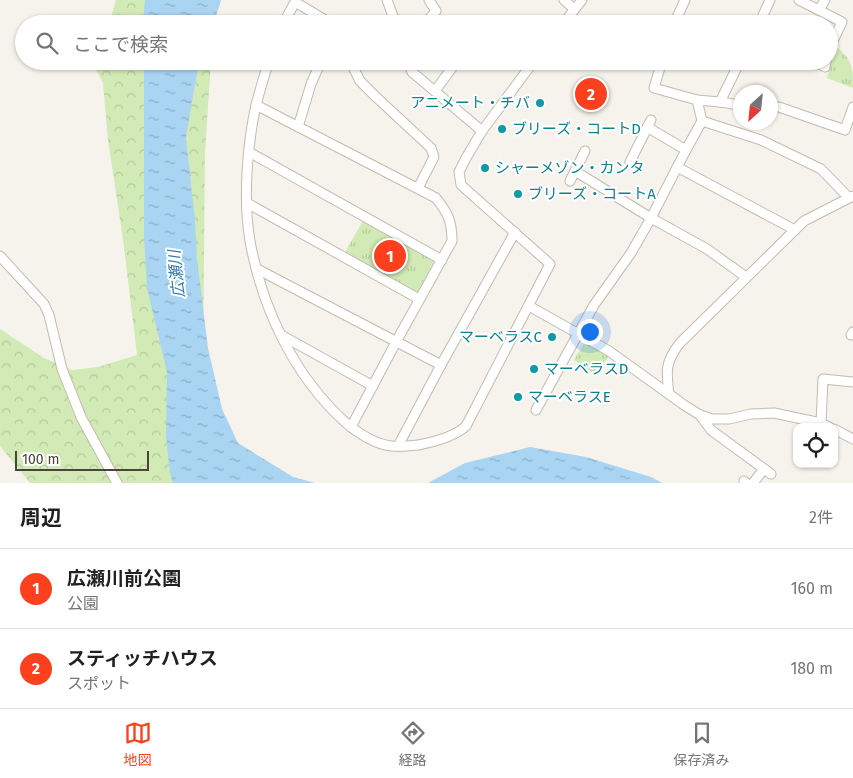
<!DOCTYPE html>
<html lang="ja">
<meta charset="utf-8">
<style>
body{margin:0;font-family:"Fira Sans","Noto Sans JP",sans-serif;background:#f6f6f6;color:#202124}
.controls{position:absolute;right:15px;bottom:15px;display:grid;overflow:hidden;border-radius:10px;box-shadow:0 1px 4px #0004}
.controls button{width:45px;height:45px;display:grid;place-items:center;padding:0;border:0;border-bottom:1px solid #e0e0e0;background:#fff;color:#202124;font:25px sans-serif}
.compass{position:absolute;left:733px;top:85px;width:45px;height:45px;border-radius:50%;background:#fff;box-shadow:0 1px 4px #0004;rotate:207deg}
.scale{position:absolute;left:15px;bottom:12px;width:134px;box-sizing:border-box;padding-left:5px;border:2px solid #4b4439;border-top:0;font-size:14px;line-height:18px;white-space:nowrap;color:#4b4439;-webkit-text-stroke:4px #fff;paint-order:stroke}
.you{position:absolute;left:589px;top:331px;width:18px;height:18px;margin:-12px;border:4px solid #fff;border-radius:50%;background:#1a73e8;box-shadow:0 0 0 8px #1a73e833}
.badge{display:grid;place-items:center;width:32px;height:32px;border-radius:50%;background:#fc3f1d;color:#fff;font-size:16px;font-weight:700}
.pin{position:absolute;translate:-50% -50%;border:2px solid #fff;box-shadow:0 1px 5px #0006}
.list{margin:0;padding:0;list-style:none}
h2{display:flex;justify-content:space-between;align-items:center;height:65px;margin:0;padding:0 20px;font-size:21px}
h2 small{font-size:16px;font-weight:400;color:#757577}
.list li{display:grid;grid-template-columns:32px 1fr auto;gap:15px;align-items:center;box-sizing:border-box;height:80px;padding:0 20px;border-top:1px solid #e0e0e0}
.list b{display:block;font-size:19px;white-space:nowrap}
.list p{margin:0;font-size:16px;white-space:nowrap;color:#757577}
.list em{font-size:16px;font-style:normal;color:#757577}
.icon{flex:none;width:28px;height:28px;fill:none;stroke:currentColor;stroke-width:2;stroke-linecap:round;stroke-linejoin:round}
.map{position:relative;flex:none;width:853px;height:483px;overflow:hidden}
.search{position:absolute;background:#fff;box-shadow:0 1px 4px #0004;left:15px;right:15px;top:15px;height:55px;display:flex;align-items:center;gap:12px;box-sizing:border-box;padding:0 18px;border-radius:28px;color:#757577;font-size:19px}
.sheet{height:225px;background:#fff}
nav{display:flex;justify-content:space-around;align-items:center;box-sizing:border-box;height:70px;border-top:1px solid #e0e0e0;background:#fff;font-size:14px;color:#757577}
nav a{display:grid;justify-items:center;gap:2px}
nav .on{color:#fc3f1d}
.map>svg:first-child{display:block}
.grass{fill:url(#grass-tufts)}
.forest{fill:url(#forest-crowns)}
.water{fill:url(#water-ripples)}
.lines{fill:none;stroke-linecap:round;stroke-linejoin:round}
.minor-casing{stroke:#c2bbae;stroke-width:11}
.minor{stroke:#fff;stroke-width:9}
.culture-dot{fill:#0f9aa8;stroke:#fff;stroke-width:2}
.labels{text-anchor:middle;stroke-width:4;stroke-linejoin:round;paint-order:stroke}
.culture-label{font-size:15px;fill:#0d838f;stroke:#fff;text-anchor:start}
.water-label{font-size:16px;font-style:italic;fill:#2e7ab2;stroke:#fff}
</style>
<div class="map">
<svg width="853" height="483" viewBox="0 0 853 483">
<defs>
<pattern id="grass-tufts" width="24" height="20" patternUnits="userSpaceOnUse" patternTransform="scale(1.25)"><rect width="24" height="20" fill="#d2eab5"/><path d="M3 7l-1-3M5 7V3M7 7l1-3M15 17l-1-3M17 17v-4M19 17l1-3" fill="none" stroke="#b6ca9c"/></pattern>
<pattern id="forest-crowns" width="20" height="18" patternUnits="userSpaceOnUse" patternTransform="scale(1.25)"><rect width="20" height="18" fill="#d2eab5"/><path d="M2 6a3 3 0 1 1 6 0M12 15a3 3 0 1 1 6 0" fill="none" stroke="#b6ca9c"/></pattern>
<pattern id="water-ripples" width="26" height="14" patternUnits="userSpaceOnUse" patternTransform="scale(1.25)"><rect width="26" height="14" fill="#a9d4f2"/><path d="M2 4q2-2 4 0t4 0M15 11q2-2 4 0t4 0" fill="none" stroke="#8caec5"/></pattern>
</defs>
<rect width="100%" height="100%" fill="#f6f3ec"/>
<g class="grass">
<path d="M835 45C852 60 853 66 853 88L827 78Z"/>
<polygon points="364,219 436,258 417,293 344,254"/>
<polygon points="584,343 610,354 597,375 574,360"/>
</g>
<g class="forest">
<polygon points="116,0 214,0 213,24 109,24"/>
<polygon points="97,61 211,61 205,152 203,358 221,437 284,483 30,483 0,446 0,329 44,358 72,370 98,367 137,355 123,239 108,140 103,83 95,68"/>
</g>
<g class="water">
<polygon points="145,0 221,0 219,7 213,24 143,24"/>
<polygon points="144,61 199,61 186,137 195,220 197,259 208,348 222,409 238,443 293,477 315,483 173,483 170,473 166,436 167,372 147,288 144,236"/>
<polygon points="530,447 586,457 651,477 662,483 428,483 465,463"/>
</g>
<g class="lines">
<g class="minor-casing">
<g id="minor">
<polyline points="387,0 396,24"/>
<polyline points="564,0 574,9"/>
<polyline points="799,0 842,22 829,49"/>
<polyline points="819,10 825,0"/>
<polyline points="612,23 612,24"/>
<polyline points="283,24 295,2 332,24"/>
<polyline points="425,24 436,11 429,0"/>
<polyline points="563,24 582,0"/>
<polyline points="674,24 685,0"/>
<polyline points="759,24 770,0"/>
<path d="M269 61C264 76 260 90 256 105 247 145 243 200 250 241 262 308 294 376 345 422 358 433 374 444 391 446 400 447 409 446 418 445 434 442 454 437 466 426L550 264 461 185 459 172 466 158 482 131 534 61"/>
<polyline points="350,61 360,81 375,96 431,148 434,157 418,188"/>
<polyline points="408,61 412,72 482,131"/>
<polyline points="662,61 654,88 697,100 702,121 761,140 821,169 849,198"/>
<polyline points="814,61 825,67 826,61"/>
<polyline points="435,91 457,61"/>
<polyline points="697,100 720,102 740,61"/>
<polyline points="720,102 740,105"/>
<path d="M256 105 436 198C448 213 452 221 452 241L396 342 351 427"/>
<polyline points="770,107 779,107 845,130 853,107"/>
<polyline points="298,127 311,84 321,61"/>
<polyline points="647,127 686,150"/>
<polyline points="249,152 442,260"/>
<polyline points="630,162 651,120"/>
<polyline points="677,167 795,230"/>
<polyline points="575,171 651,218 707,249 746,277"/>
<polyline points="570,181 585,151"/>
<polyline points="247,203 419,299"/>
<polyline points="0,256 44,304 49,315 62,369 81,417 117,483"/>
<polyline points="257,269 441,365"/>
<polyline points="529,306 609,351 684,405 700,415 713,419 729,419 751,414 774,413 821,423"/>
<polyline points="281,335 373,386"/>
<polyline points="851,335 853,332"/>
<path d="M669 394C666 371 665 362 680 343L804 221 853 196"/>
<polyline points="536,410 594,305 631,253 651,218 686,150 702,121"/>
<polyline points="700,415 711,430 771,474"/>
<polyline points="829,427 821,423 823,379 853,382"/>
<polyline points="834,429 853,439"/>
<polyline points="398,446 441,365 515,232"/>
<polyline points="744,481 746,483"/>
<polyline points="753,483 764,469"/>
</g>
</g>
<use href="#minor" class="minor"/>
</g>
<g class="culture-dot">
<circle cx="540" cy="103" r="5"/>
<circle cx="502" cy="129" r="5"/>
<circle cx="485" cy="168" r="5"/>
<circle cx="518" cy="194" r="5"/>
<circle cx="552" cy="337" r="5"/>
<circle cx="534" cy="369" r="5"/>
<circle cx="518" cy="397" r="5"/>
</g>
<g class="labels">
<g class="culture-label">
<text x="530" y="108" text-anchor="end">アニメート・チバ</text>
<text x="512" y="134">ブリーズ・コートD</text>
<text x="495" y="173">シャーメゾン・カンタ</text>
<text x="528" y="199">ブリーズ・コートA</text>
<text x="542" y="342" text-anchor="end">マーベラスC</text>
<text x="544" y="374">マーベラスD</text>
<text x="528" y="402">マーベラスE</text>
</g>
<g class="water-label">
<text transform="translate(176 274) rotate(-96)" y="6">広瀬川</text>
</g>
</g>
</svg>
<div class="controls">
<button><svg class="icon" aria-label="locate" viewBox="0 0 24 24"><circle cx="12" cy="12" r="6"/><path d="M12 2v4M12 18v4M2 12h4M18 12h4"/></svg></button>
</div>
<svg class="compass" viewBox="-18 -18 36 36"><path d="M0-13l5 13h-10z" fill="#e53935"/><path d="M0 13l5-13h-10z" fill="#757577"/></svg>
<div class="scale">100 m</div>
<div class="you"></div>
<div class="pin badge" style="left:390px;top:256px">1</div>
<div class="pin badge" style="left:591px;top:94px">2</div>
<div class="search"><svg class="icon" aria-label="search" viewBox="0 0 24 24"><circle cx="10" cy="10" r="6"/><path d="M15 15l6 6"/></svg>ここで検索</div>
</div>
<section class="sheet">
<h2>周辺<small>2件</small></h2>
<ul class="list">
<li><span class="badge">1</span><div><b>広瀬川前公園</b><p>公園</p></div><em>160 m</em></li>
<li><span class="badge">2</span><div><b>スティッチハウス</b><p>スポット</p></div><em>180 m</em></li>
</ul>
</section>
<nav>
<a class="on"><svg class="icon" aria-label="map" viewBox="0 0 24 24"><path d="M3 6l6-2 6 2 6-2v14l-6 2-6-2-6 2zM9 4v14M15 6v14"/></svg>地図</a>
<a><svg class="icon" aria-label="directions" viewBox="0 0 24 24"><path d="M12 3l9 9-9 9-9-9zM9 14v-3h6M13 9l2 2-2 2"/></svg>経路</a>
<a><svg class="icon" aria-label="saved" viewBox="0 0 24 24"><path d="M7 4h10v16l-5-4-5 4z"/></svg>保存済み</a>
</nav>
